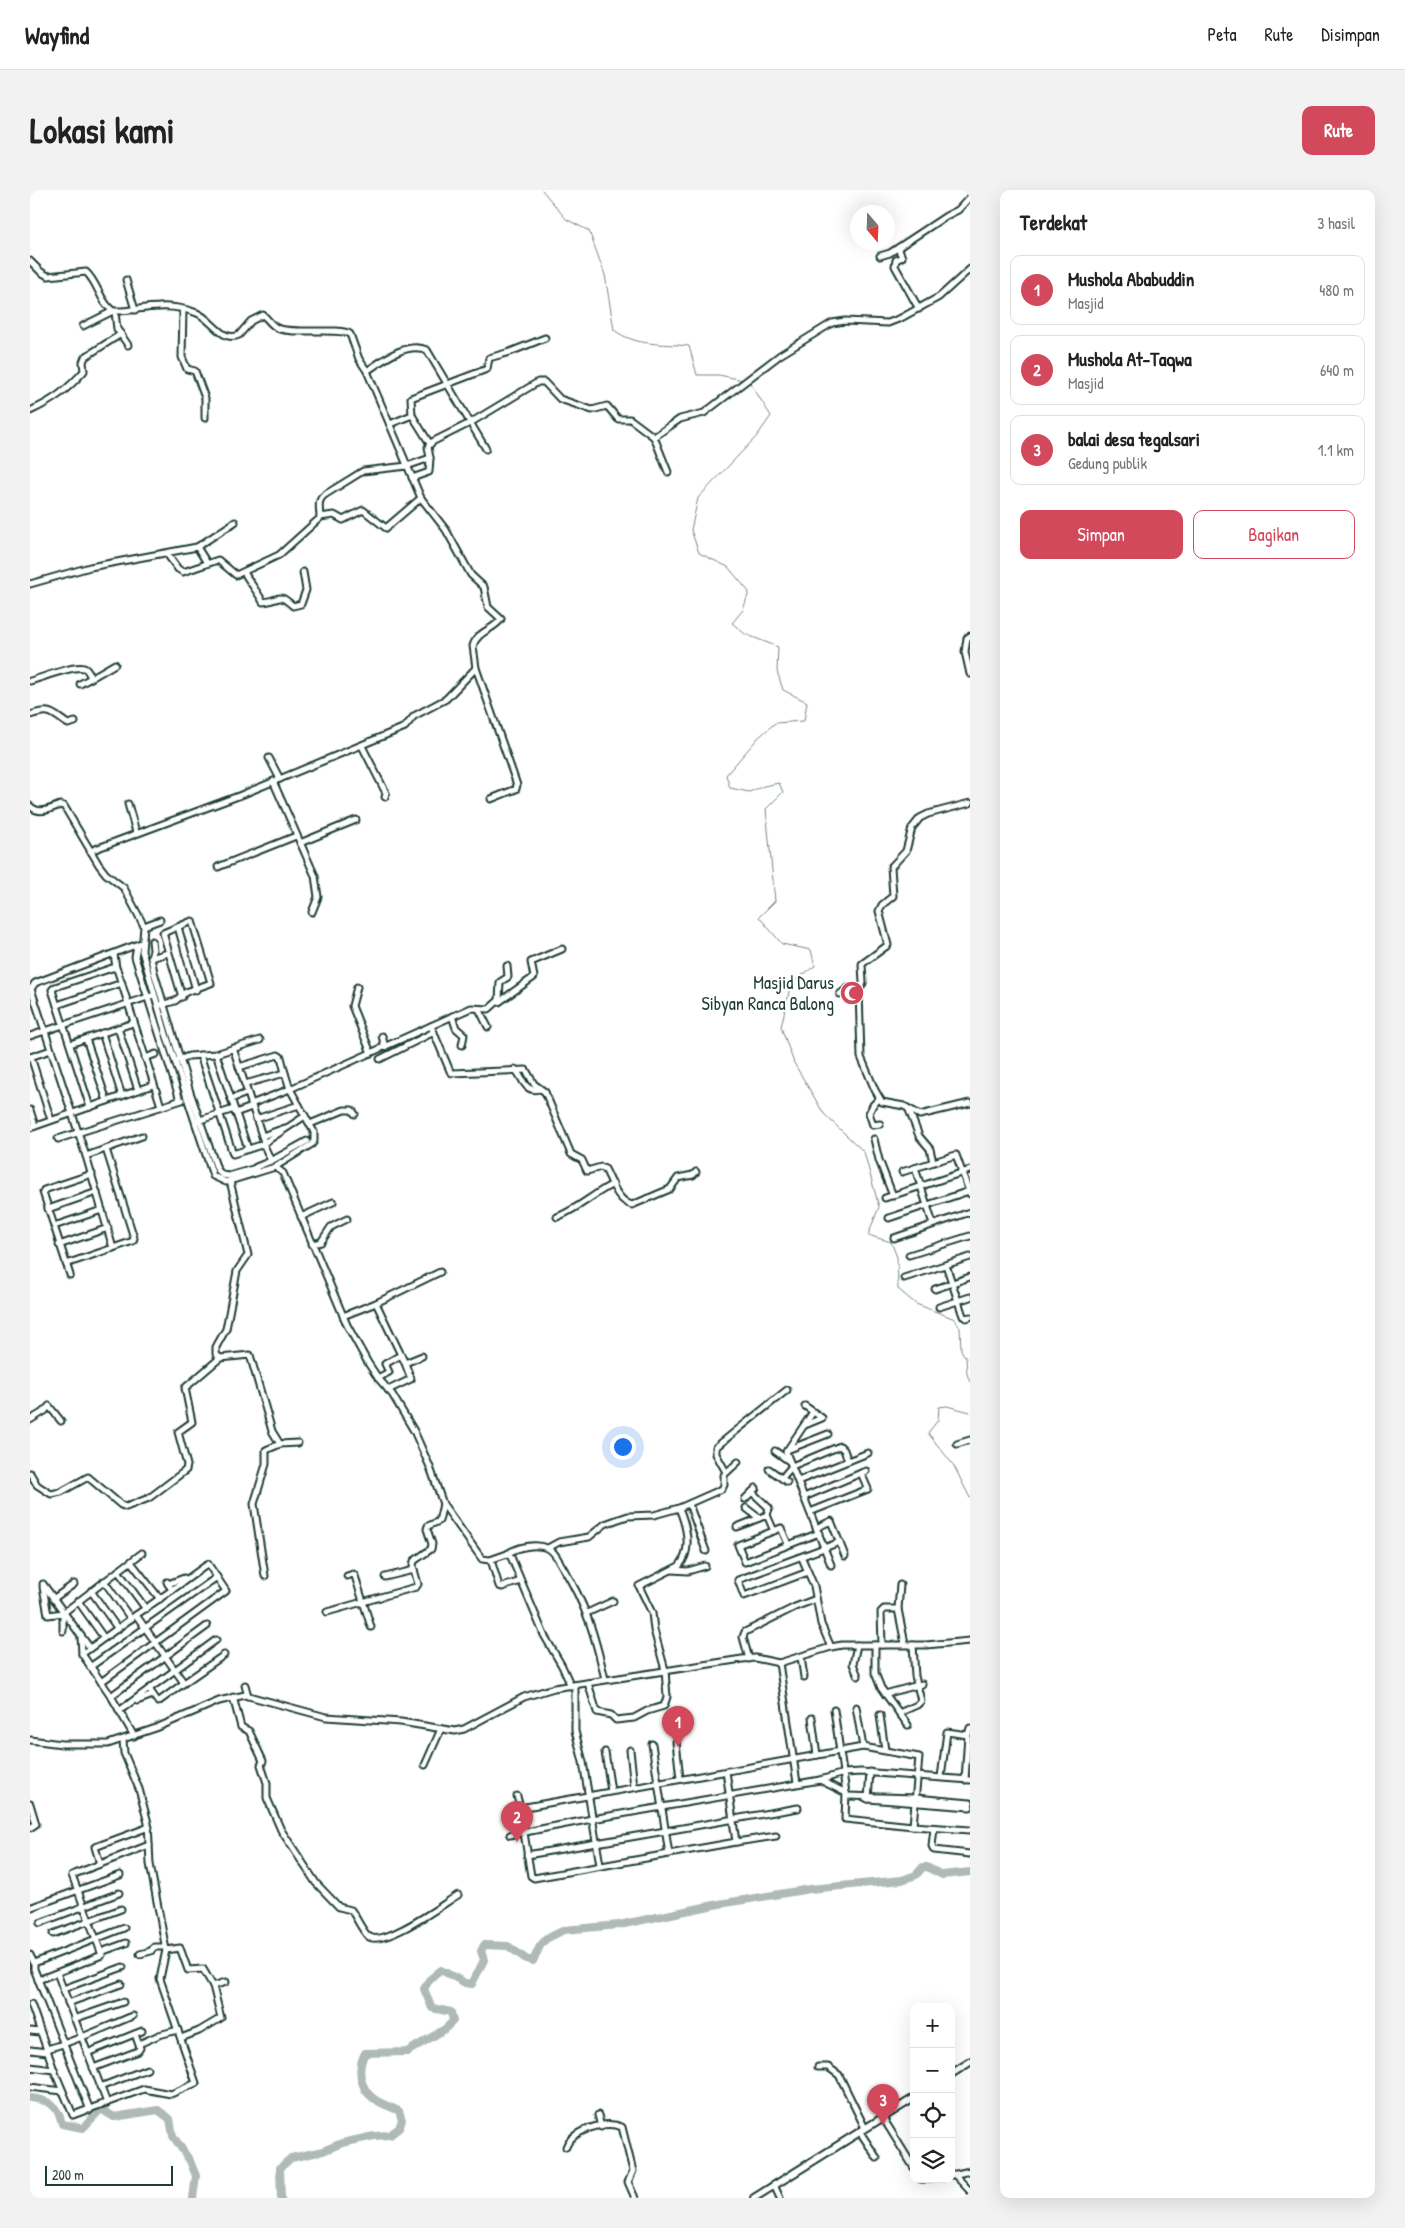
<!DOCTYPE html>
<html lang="id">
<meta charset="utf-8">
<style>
body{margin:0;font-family:"Patrick Hand",sans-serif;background:#f2f2f2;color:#222}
.controls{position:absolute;right:15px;bottom:15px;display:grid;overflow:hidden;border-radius:10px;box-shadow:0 5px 20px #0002}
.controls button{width:45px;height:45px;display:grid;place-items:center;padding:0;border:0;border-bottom:1px solid #e0e0e0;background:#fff;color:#222;font:25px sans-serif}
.compass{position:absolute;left:820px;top:15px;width:45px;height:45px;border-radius:50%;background:#fff;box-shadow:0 5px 20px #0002;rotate:161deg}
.scale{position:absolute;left:15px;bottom:12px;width:128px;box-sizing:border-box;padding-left:5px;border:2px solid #1f3d34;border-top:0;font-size:14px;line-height:18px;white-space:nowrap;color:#1f3d34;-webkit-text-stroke:4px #fff;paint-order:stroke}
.you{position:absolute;left:592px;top:1256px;width:18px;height:18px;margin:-12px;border:4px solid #fff;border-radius:50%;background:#1a73e8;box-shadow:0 0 0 8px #1a73e833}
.badge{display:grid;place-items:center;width:32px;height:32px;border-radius:50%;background:#d1495b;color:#fff;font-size:16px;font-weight:700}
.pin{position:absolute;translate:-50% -41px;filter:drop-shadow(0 1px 2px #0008)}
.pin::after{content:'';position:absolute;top:26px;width:18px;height:15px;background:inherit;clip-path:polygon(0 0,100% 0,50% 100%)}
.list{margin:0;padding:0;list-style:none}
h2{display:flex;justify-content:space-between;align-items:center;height:65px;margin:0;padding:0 20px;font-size:21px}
h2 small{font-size:16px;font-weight:400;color:#767676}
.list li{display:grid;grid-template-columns:32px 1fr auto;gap:15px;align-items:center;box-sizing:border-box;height:70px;margin:0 10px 10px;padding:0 10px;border:1px solid #e0e0e0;border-radius:10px}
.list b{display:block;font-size:19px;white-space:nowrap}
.list p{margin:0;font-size:16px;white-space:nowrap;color:#767676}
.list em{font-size:16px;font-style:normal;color:#767676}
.actions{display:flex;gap:10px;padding:15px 20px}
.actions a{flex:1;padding:11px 0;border:1px solid #d1495b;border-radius:10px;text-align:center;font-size:18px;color:#d1495b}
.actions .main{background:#d1495b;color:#fff}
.icon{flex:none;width:28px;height:28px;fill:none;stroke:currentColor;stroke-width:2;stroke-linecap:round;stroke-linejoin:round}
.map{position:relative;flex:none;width:940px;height:2008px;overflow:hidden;border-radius:10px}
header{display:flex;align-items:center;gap:30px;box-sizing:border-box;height:70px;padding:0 25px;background:#fff;border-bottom:1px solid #e0e0e0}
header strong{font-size:24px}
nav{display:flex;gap:28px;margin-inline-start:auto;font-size:18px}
.intro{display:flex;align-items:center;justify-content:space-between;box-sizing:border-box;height:120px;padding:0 30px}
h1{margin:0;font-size:35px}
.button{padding:12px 22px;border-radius:10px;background:#d1495b;color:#fff;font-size:18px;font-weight:700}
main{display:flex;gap:30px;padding:0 30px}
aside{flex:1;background:#fff;border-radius:10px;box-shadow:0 5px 20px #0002}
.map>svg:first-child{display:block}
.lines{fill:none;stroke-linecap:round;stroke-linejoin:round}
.stream{stroke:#758883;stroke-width:1}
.river{stroke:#afbab7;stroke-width:8}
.minor-casing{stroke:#1f3d34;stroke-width:9}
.major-casing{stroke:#1f3d34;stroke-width:10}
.minor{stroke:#fff;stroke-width:5}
.major{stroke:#fff;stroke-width:6}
.labels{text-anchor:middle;stroke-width:4.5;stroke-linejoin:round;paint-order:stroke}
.poi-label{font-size:18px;fill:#1f3d34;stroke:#fff;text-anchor:end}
</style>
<header>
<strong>Wayfind</strong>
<nav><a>Peta</a><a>Rute</a><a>Disimpan</a></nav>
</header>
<div class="intro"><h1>Lokasi kami</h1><a class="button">Rute</a></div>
<main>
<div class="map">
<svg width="940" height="2008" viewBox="0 0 940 2008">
<rect width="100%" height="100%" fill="#fff"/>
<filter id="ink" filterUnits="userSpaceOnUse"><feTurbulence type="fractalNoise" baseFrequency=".02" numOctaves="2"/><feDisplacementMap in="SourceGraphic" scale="10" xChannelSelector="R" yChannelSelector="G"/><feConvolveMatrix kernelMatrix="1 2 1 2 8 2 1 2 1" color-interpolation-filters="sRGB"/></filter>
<g filter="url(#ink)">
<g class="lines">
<g class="stream">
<path d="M512 0 536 29 559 41 575 85 584 140C607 157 632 153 659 156L667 185H689L713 190"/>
<polyline points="719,191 741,226 727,246 668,308 661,340 669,363 698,377 719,402 713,420 702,433 715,444 748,457 747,481 753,500 777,512 774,531 745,533 728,548 696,585 700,598 719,602 734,596 749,593 753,602 736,619 745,711 729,727 752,754 781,760 785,776 761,793 751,837 764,873 794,924 834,962 849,1017 838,1045 861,1052 867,1067 868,1099 886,1114 925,1129 930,1138 931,1160 936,1168 937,1184 940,1192"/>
<polyline points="940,1222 917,1216 909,1217 908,1230 898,1243 924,1276 940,1308"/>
</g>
<g class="river">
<path d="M0 1908C19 1910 28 1915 32 1934L53 1938 71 1919 84 1927 128 1920 140 1929 143 1946 160 1971 166 1986 163 2008"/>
<path d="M251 2008 250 1978 261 1968 293 1961 312 1953 344 1946 360 1945 369 1938 372 1930 369 1921C361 1917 351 1914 344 1909 329 1898 327 1878 335 1863L377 1862 415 1839 423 1831 421 1822 402 1818 394 1799 399 1790 411 1780 435 1793 442 1794 454 1770 451 1761 454 1755 478 1756 496 1769 503 1771 510 1756 516 1749 534 1740 589 1735 689 1714 780 1699 872 1690 886 1685 893 1677H897L912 1685 940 1682"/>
</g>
<g class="minor-casing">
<g id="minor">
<polyline points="868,58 872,67 866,70 865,76 889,119"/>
<polyline points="850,66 860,63 916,26 928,20 940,7"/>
<path d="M0 71 11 82 18 86 56 82C68 93 70 112 83 121 98 122 113 117 129 117 141 116 156 119 167 123 182 129 192 153 209 145L221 131 233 125C238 129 241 135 247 138 264 145 309 137 320 144L329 169 337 181 391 308 416 340 441 385 454 397 458 417 471 429C464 440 447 441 443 456L446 478 487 595 486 599 461 609"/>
<polyline points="96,90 105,120"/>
<polyline points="153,120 152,167 157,179 165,181 175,208 175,228"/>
<polyline points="85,122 87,139 98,155"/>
<polyline points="53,136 83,121"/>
<path d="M337 181C353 170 377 151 397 160L456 259"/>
<path d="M0 221C23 211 38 199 54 181L53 172 55 167 91 144"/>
<polyline points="382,225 381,208 457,179 459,168 480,162 515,148"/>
<polyline points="360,234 382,225 400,254"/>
<polyline points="624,247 638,282"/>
<polyline points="382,288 399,282 400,268"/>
<polyline points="290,327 304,325 313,330 333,320 356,338 391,308"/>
<polyline points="167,357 177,373"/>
<path d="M137 364 148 379 153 382 188 370 206 385 249 365 290 328C290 318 286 310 296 304L333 281 377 276 400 268 398 257 402 252 440 233 508 192H514L530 209 562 220 577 216 588 229H600L624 247 650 229 674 223 750 165 802 133 815 131 858 133 871 128 909 107 940 79"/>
<path d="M214 382C220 393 227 401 233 412 251 410 248 402 263 416L271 414 276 400 273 382"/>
<polyline points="0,394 60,377 167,357 205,332"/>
<polyline points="940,446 937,448 935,462 940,484"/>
<path d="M0 491C12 488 43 475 54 478 58 479 59 484 61 488L85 474"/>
<polyline points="50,494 61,488"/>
<path d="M0 525C22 518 21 523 38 534L45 532"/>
<polyline points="332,556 356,603 355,607"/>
<polyline points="239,568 250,589"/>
<polyline points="243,591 285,686 288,707 282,722"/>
<polyline points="940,613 898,624 890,628 882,638 876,661 861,677 863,706 852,715 849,721 858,755 832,774 833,793 829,801 831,867 845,900 852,912 874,916 890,925 940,913"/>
<polyline points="98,614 106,642"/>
<path d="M0 616C9 625 20 619 30 615L34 616 69 675 76 684 94 698 114 736 112 761 136 844 183 986 196 992 245 977 253 983 317 1135 338 1173 348 1188 362 1204 384 1241 400 1277 413 1314 452 1369 460 1370 477 1364 481 1367 514 1445 532 1476 541 1496"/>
<polyline points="270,653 326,630"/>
<polyline points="60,661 211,605 375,537 384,526 416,509 446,478"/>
<polyline points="188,677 266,646"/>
<polyline points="114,736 130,730"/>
<polyline points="148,737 166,800"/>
<polyline points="122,751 123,760 121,768 124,782 160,902 187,979 192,985 199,986 226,978"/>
<polyline points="107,755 105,767 150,910"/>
<polyline points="84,764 86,778"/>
<polyline points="121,768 138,763"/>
<polyline points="327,797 322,816 341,863"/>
<polyline points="810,804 818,798 830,799"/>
<polyline points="469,812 504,787 501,772 532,759"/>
<polyline points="27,815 92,793"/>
<polyline points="131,815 145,811 156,802 181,793 162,731 133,743 152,807"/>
<polyline points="449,819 458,837"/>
<polyline points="422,826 426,838 434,845 432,855"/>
<path d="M401 836 420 881 422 883 496 880 504 894 515 902 541 964 552 970 557 981 571 977 575 979C582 992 587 1011 602 1015L640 999 648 988 663 985 666 982"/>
<polyline points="88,838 108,900"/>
<polyline points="72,843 92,906"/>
<polyline points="0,846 121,806"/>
<polyline points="352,846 355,857"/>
<polyline points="56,849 77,911"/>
<polyline points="40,854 103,833"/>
<polyline points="203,858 234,952"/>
<polyline points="186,864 218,959"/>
<polyline points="170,865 203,964 231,955 275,926"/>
<polyline points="0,867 21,860"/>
<polyline points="1,867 21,930"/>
<polyline points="115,868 126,864"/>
<polyline points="350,869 404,842"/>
<polyline points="148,870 159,866 186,864 230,850"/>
<polyline points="209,877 248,865 251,867 255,883"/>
<path d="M485 879C494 889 494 903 510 899"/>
<polyline points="215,894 255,883 260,899 284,942 284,951 282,954 245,977"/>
<polyline points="201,909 217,903"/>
<polyline points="849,909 843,915 839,923 843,935 850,934"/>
<polyline points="221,914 260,899 441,818 459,819 469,810 470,792 478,787 477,776"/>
<polyline points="60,917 22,800 25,797 82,778 86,778 88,782 131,916"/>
<polyline points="0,920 5,936"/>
<polyline points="879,920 889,946 900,959 903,972"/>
<polyline points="205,923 222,917"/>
<polyline points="226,929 269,915"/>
<polyline points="167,931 204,919"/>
<polyline points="280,934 314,920 322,920 325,924"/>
<polyline points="0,938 123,895"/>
<polyline points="232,946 255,938"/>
<polyline points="28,949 152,910"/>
<polyline points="844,949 849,970 863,1006"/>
<polyline points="233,953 241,971 277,951"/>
<polyline points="76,959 104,1048 103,1051 83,1058"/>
<polyline points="56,966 112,946"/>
<polyline points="885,978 903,1034"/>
<polyline points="226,981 226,977 241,971"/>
<polyline points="872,982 926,965 940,1004"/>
<polyline points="200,991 218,1065 207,1081 196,1139 186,1157 186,1164 190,1168 220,1165 242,1241 250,1254"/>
<polyline points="855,1008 940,980"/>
<polyline points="18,1019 67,1002"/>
<polyline points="271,1027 303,1012"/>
<path d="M527 1027C548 1019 563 1004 583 994"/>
<polyline points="859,1028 939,1001"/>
<polyline points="24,1036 72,1020"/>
<polyline points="864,1048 940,1022"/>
<polyline points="282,1054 291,1052 301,1037 317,1029"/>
<polyline points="29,1055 78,1038"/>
<polyline points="879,1065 940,1046"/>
<polyline points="36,1074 83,1058 56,966 1,799 5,793 111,753"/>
<polyline points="916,1075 933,1126 936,1128 940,1127"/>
<polyline points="40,1085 13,1002 14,1000 62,984"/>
<polyline points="874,1088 940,1067"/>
<polyline points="905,1099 940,1087"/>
<polyline points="346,1113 371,1165"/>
<polyline points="909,1117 940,1107"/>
<polyline points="313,1126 346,1113 410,1082"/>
<polyline points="348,1188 359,1182 355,1174 371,1165 375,1173 392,1166"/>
<polyline points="358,1200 381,1189 375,1173"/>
<polyline points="783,1222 756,1262 801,1375"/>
<polyline points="0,1230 15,1221 19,1216 31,1231"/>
<polyline points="775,1235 792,1228 775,1216"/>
<polyline points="927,1254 940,1250"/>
<polyline points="757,1260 798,1244"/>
<polyline points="745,1261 759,1271"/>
<polyline points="739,1279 757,1292"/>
<polyline points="696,1282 686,1264 686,1257 757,1200"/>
<polyline points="0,1283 7,1295 21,1304 31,1302 58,1287 91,1315 96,1317 119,1308 156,1280 157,1275 148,1242 162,1232 155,1198 190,1168"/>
<polyline points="752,1288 762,1276 810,1256 814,1260 818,1271"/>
<polyline points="768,1291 838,1263"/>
<polyline points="722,1302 739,1318 737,1325"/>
<polyline points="774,1307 836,1281"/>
<polyline points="715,1309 726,1298"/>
<polyline points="659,1314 676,1361"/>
<polyline points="716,1318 729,1328"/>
<polyline points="780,1322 838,1299 831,1283"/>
<polyline points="707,1337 737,1325 744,1341"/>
<polyline points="786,1338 801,1331 815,1366"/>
<polyline points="758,1354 751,1338 708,1355 715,1372 789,1343"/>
<polyline points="518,1358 529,1352 559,1347 575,1334 586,1330 598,1326 624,1325 649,1318"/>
<path d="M477 1364C487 1357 506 1353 517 1358 524 1360 528 1370 532 1376 556 1414 565 1446 575 1489"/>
<polyline points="772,1368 784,1396 791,1434 801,1457"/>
<polyline points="461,1370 469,1396 472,1397 491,1391"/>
<polyline points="101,1372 130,1409"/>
<polyline points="642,1380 658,1381 675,1376"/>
<polyline points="88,1381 116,1419"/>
<polyline points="778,1382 714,1406 708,1390 810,1352"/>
<polyline points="235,1386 224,1314 236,1274 236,1260 250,1254 268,1253"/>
<polyline points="317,1386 323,1384 325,1386 341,1437"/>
<polyline points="355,1387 384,1380"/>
<polyline points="74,1391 101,1429"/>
<polyline points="13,1394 60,1458"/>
<polyline points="138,1394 154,1388"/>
<polyline points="870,1395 868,1419 875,1454"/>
<polyline points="13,1397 18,1425 33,1423 33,1441"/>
<polyline points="142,1400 106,1425 154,1493 194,1465"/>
<polyline points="61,1401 88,1439"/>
<polyline points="23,1409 44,1394"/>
<polyline points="48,1411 74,1448"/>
<polyline points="297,1422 386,1397 388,1394 383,1376 384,1371 401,1359 402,1354 397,1339 398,1336 409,1331 413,1314"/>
<polyline points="33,1423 112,1363"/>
<polyline points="557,1423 583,1411"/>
<polyline points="51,1448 52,1464"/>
<polyline points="827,1455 823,1474 828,1486"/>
<polyline points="845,1455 845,1483 851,1498 878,1535"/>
<polyline points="852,1455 851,1422 854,1419 868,1419"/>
<polyline points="771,1467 774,1487"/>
<polyline points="719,1469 713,1447 715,1442 765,1417 786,1409"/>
<polyline points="749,1473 767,1593"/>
<polyline points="60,1477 187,1387"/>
<polyline points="71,1492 196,1401 178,1374 142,1400 137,1392"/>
<path d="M558 1493 567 1522 581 1525 586 1530 604 1528 617 1521 634 1516 637 1507 635 1480 624 1440 622 1423 609 1396 649 1376C663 1360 656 1335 649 1318L692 1299 694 1295V1285L708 1272"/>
<polyline points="215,1495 218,1506"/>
<polyline points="545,1495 545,1541 553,1572 570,1675"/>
<polyline points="119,1499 128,1512 154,1493"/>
<polyline points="855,1504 892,1494"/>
<polyline points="81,1506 177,1436"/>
<path d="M203 1507 211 1537 219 1541 233 1571 231 1575 237 1593V1608L251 1640 286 1693 309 1717 321 1720C327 1728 331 1739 338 1746 353 1759 413 1714 428 1705"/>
<polyline points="107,1511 123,1505"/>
<polyline points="826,1517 833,1557"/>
<polyline points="804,1520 816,1603 815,1629 883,1636"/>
<polyline points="89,1521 186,1450"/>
<polyline points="869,1523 887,1515 891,1511 885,1486 883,1455"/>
<polyline points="850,1525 855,1560"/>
<polyline points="782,1528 787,1565"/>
<polyline points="104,1546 81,1506 52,1464 106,1425"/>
<polyline points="0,1550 32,1554 78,1554 126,1538 189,1511 215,1505 296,1527 371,1532 425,1541 434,1539 494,1507 524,1498 712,1469 725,1468 749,1473 801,1457 812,1455 896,1455 940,1451"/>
<polyline points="646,1552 650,1589"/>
<polyline points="622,1554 639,1664"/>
<polyline points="600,1560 604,1597"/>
<polyline points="575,1562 581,1601"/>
<polyline points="395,1575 411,1539"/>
<polyline points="696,1581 706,1652 504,1688 501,1686 490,1618 833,1557 889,1567 883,1636 940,1640"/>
<polyline points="911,1587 917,1542 938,1545 940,1538"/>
<polyline points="790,1590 816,1603"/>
<polyline points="935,1590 938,1545"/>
<polyline points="817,1606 886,1608 940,1613"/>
<polyline points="834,1607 838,1609 940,1617"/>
<polyline points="838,1609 840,1582"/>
<polyline points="0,1614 6,1634 0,1638"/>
<polyline points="478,1622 490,1618 487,1606"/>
<polyline points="904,1638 902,1656 904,1660 940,1664"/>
<polyline points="480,1645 562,1629 790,1590 814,1583 831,1582 940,1590"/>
<polyline points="706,1652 746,1646"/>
<polyline points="497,1665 768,1618"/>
<polyline points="70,1674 65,1657 119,1637"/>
<polyline points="2,1717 90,1685"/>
<polyline points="10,1733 89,1703"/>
<polyline points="23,1744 91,1719"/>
<polyline points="136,1760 150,1758 158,1780 173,1779 183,1796 196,1792"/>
<polyline points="71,1762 96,1753"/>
<polyline points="110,1764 121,1761 124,1757 135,1757"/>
<polyline points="0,1765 4,1773"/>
<polyline points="27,1783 77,1913"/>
<polyline points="8,1790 72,1765 42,1685 119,1655"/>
<polyline points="33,1799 93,1777"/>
<polyline points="38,1813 91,1794"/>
<polyline points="1,1814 24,1880 43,1925 114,1899 141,1904 166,1893 130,1789 136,1760 120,1674 118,1633 109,1599 94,1563 93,1550"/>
<polyline points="44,1829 93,1812"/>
<polyline points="0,1841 10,1842"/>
<polyline points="151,1848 169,1841 191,1828 183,1796"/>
<polyline points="109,1854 129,1845 148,1840"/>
<path d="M16 1859C45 1852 75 1837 103 1826"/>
<polyline points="0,1860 17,1862"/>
<polyline points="57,1863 112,1841"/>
<polyline points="0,1877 24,1880"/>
<polyline points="788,1877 798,1877 809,1885 835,1938"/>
<polyline points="63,1878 108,1861 110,1858 105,1844"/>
<polyline points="0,1897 32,1901"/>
<polyline points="70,1897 117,1879"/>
<polyline points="60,1920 4,1779 4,1773 94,1738"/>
<polyline points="568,1925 571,1937"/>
<polyline points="853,1928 884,1978"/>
<polyline points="830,1942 847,1968"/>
<path d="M536 1957C542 1940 576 1930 592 1937L603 1981 598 1992 605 2008"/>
<polyline points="924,1984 940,2001"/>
<polyline points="922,1985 940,1981"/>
<polyline points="891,1989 901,1989"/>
<polyline points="744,1995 750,2008"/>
</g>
</g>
<g class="major-casing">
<g id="major">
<polyline points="921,1884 940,1872"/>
<polyline points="724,2008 884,1908"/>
</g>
</g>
<use href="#minor" class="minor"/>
<use href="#major" class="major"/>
</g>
</g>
<defs>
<g id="mosque-disc" transform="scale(1.25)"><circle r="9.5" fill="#d1495b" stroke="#fff"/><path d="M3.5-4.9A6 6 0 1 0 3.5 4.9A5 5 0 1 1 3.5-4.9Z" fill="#fff"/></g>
</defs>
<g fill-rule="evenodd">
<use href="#mosque-disc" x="822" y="803"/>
</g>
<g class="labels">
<g class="poi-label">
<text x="804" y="799">Masjid Darus<tspan x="804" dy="21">Sibyan Ranca Balong</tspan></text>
</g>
</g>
</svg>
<div class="controls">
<button>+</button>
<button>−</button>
<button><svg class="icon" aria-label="locate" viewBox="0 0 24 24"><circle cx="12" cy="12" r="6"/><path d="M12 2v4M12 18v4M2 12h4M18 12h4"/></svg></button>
<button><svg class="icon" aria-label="layers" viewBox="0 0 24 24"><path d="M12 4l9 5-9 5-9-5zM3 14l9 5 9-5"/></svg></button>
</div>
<svg class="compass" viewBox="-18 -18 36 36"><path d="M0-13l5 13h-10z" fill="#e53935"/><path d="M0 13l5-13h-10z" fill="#767676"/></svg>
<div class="scale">200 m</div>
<div class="you"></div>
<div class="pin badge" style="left:648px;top:1557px">1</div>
<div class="pin badge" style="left:487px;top:1652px">2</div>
<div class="pin badge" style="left:853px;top:1935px">3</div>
</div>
<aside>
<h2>Terdekat<small>3 hasil</small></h2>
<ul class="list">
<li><span class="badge">1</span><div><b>Mushola Ababuddin</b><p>Masjid</p></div><em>480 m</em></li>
<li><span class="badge">2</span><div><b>Mushola At-Taqwa</b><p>Masjid</p></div><em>640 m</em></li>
<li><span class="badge">3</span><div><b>balai desa tegalsari</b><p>Gedung publik</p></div><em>1.1 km</em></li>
</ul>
<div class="actions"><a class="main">Simpan</a><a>Bagikan</a></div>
</aside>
</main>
